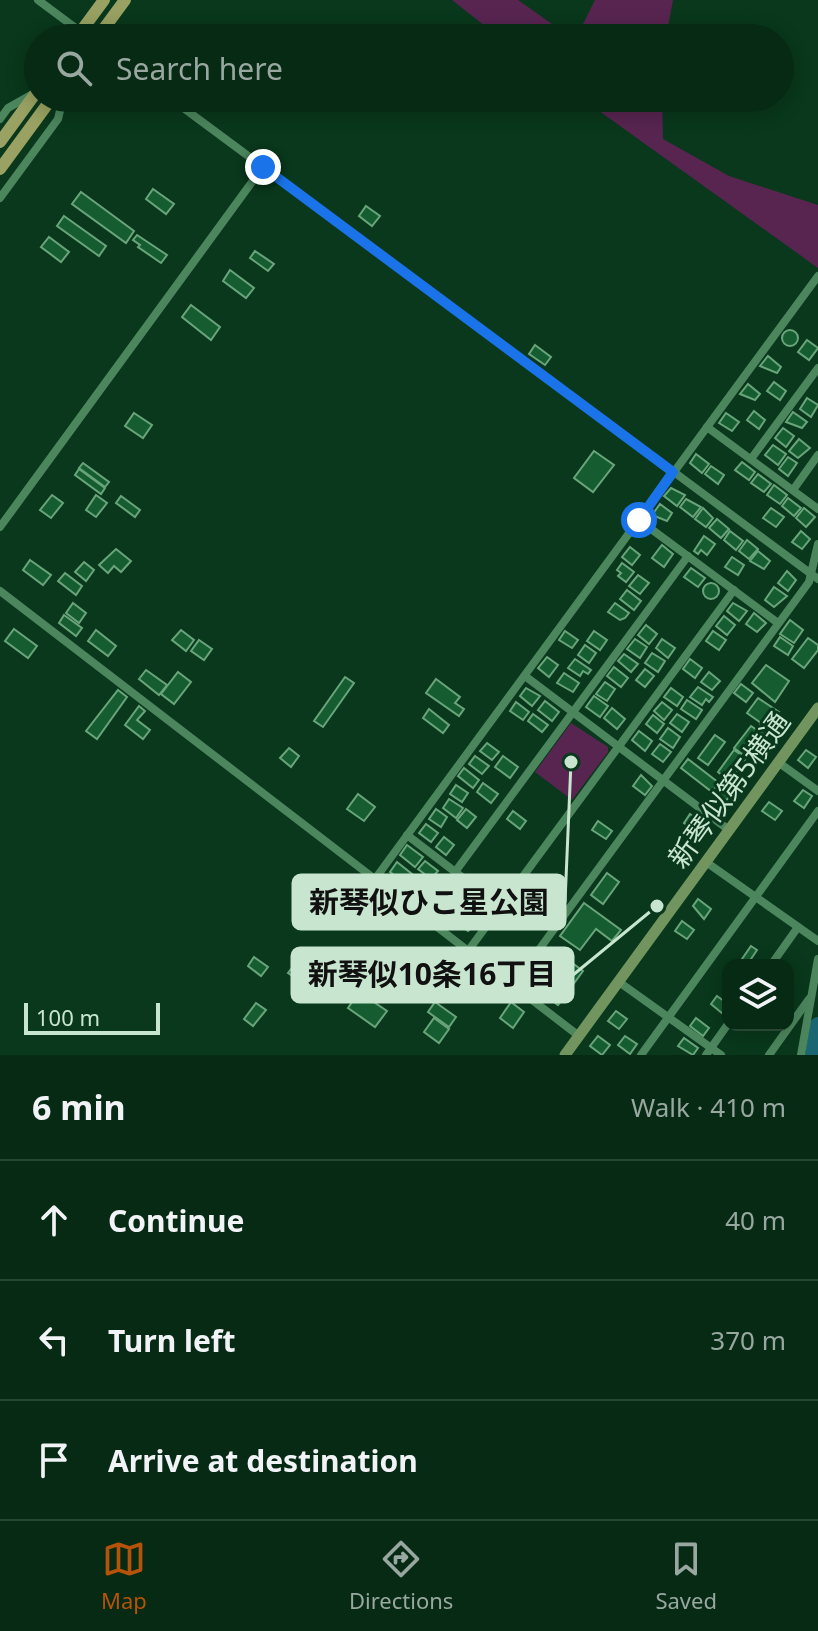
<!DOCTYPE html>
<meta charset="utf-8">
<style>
body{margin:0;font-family:"Noto Sans","Noto Sans JP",sans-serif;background:#10321e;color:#f1f3f6}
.controls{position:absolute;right:24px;bottom:24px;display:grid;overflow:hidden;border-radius:16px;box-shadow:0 4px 20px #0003}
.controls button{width:72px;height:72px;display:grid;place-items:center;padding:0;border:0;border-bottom:2px solid #284634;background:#072a15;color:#f1f3f6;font:40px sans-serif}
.scale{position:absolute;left:24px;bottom:20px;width:136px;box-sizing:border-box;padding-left:8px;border:4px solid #c8e6cf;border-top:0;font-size:22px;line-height:28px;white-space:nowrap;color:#c8e6cf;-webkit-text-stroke:6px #09381c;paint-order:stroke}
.stop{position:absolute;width:24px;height:24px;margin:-18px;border:6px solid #1a73e8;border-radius:50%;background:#fff}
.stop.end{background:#1a73e8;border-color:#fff;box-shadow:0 2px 8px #0008}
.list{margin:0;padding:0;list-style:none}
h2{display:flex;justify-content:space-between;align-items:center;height:104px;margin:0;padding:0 32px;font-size:34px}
h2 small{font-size:26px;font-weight:400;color:#98a7a0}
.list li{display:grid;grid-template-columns:52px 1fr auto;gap:24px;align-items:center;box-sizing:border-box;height:120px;padding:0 32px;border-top:2px solid #284634}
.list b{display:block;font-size:30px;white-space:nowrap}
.list em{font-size:26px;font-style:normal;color:#98a7a0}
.icon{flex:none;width:44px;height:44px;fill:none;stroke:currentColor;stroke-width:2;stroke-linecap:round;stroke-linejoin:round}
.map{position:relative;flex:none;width:818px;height:1055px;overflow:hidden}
.search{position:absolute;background:#072a15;box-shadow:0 4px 20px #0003;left:24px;right:24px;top:24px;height:88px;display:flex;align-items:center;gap:20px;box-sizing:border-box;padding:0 28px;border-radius:44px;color:#98a7a0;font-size:30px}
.sheet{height:464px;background:#072a15}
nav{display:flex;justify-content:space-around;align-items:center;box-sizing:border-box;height:112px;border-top:2px solid #284634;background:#072a15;font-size:22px;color:#98a7a0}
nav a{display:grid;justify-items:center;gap:4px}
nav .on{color:#b45309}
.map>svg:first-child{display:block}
.green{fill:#582551}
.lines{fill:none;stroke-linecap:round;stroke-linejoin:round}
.river{stroke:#1b6673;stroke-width:16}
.building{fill:#155c31;stroke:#6aa47a;stroke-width:2}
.street{stroke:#4c865d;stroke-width:8}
.secondary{stroke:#72945f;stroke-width:11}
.primary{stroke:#99a262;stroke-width:12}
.route{stroke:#1a73e8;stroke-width:10}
.labels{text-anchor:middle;stroke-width:6;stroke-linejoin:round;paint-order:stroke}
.street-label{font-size:28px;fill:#c8e6cf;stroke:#09381c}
.leader{fill:none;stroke:#c8e6cf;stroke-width:3}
.callout-dot{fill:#c8e6cf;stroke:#09381c;stroke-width:3}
.callout{fill:#c8e6cf;stroke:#c8e6cf;stroke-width:3}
.callout-label{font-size:30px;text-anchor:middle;font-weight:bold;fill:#111}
</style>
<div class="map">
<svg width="818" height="1055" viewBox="0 0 818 1055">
<rect width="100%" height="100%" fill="#09381c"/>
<g class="green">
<polygon points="452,0 518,0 569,36 577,36 595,0 673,0 666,38 500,38"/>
<polygon points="581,98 662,98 663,139 729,176 818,205 818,268"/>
<polygon points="571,723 608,747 608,752 572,800 535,772"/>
</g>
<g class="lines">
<polyline class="river" points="813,1055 818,1025"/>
</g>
<g class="building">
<polygon points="153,189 174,204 166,214 146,199"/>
<polygon points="81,192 134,231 126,243 72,204"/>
<polygon points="366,206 380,216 372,226 359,216"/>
<polygon points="64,216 106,246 99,256 57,226"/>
<polygon points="137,235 167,255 161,263 138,247 140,245 133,240"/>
<polygon points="49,237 69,252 61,262 41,247"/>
<polygon points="255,251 274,264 268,271 250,258"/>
<polygon points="230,270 254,288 246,298 223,281"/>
<polygon points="191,305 220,327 211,340 182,317"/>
<circle cx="790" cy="338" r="8"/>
<polygon points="807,340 818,348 809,360 798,352"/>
<polygon points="535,345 551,357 545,365 529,354"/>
<polygon points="768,356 781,367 777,373 760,366"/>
<polygon points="774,382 786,391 780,400 767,391"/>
<polygon points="748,384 760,394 755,400 740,394"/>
<polygon points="807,398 818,405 811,417 800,409"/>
<polygon points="754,411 765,420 759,429 747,420"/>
<polygon points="793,412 807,422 802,428 786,422"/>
<polygon points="134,413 152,425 143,438 125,426"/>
<polygon points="726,413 739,422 732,431 719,423"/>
<polygon points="783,428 794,436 786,447 775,438"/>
<polygon points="799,439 810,448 798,458 789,451"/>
<polygon points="773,445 786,454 778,465 765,455"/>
<polygon points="594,451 614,465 593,492 574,478"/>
<polygon points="696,454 709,464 702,473 690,463"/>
<polygon points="788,457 797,463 788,476 779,469"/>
<polygon points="742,462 755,472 749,480 735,470"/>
<polygon points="83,463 109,482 105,487 79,468"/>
<polygon points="711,466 724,475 718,484 705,474"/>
<polygon points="79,469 105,488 101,494 75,475"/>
<polygon points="758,474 771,484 764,492 751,483"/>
<polygon points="774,485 787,495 780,504 767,495"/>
<polygon points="671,488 685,495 677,506 664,496"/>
<polygon points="52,495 63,503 51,518 40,510"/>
<polygon points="96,495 107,503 96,517 86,510"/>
<polygon points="121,496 140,510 135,517 116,503"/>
<polygon points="788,498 801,508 794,516 782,506"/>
<polygon points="686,499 701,507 693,517 680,507"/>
<polygon points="660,504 672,513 667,521 652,515"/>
<polygon points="703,508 713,518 706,527 695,519"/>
<polygon points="771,508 784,517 776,527 763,518"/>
<polygon points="804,508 815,517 806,527 796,518"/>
<polygon points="717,519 729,529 721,538 709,528"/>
<polygon points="730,531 743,541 736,550 724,540"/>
<polygon points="801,531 810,539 802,549 792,542"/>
<polygon points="704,536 715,544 707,555 701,550 698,554 694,551"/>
<polygon points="747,540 758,549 749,559 739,551"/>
<polygon points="662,545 673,554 664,567 652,558"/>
<polygon points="630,547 640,555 632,565 622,557"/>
<polygon points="116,549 131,561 121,572 114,566 108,573 99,565"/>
<polygon points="758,551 770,561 764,569 750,561"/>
<polygon points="732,557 744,565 738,575 725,567"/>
<polygon points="30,560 51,575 43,585 23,570"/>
<polygon points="84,562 94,570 86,581 75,572"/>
<polygon points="622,563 634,572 626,582 618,576 621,573 617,570"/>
<polygon points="691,568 705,578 698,587 684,577"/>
<polygon points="787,571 796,580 788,591 778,583"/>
<polygon points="65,573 82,586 76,595 58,581"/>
<polygon points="638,575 649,583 640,594 629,586"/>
<circle cx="711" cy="591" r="8"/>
<polygon points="774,587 787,596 774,607 765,600"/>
<polygon points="627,590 641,601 634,610 620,599"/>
<polygon points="73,603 86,613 79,623 66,613"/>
<polygon points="615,603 629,613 625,618 620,620 608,612"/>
<polygon points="733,603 747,611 739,621 727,611"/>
<polygon points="754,613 766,623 757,632 746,624"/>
<polygon points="64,615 82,628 76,636 59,623"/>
<polygon points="724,616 735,625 727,635 716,626"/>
<polygon points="790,620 803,630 794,643 780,634"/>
<polygon points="646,625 657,634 649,644 638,635"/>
<polygon points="14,629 37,646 28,658 5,641"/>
<polygon points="96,630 116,646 108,656 88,641"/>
<polygon points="181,630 194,640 186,651 172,640"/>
<polygon points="565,631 578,640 572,648 559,640"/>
<polygon points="594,631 607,640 600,650 587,641"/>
<polygon points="713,631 726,640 719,650 706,641"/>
<polygon points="780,637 793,646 788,655 774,646"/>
<polygon points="808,638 818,645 818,650 804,668 792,659"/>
<polygon points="635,639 647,647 640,658 627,649"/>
<polygon points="662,639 675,648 668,658 656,648"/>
<polygon points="199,640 212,649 204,660 191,651"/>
<polygon points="585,645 596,653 589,663 578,655"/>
<polygon points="652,653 665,661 658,672 645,663"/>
<polygon points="624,654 638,664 631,672 618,661"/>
<polygon points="547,657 558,665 549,677 538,668"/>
<polygon points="575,659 591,670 588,674 583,671 580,676 568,668"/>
<polygon points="690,659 702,668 695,678 683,669"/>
<polygon points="766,665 789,681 775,702 752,683"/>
<polygon points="614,667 628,678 621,687 607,676"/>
<polygon points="645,669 654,676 645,687 636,680"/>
<polygon points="146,670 167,685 159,695 139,679"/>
<polygon points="178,672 191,682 174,704 161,694"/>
<polygon points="709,672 720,681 712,690 701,682"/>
<polygon points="564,673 579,683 573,692 557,683"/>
<polygon points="345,677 354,683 323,727 314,721"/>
<polygon points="436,679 460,697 455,703 464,709 459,716 426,693"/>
<polygon points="605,682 615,689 607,701 596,694"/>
<polygon points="741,684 753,693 746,702 734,693"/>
<polygon points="698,687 713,697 709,702 706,699 702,705 690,697"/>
<polygon points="526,688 540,696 532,706 520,696"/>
<polygon points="671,688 683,697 677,706 664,697"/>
<polygon points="118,690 127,697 97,739 86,731"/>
<polygon points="594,696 608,706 600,717 586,707"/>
<polygon points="758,698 779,712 765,732 759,727 761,723 747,713"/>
<polygon points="687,700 702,710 696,719 681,709"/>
<polygon points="545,701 559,712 552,721 538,710"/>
<polygon points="516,702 529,712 523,720 510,711"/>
<polygon points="662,702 672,710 664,720 654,711"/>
<polygon points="139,706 145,711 137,720 150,730 143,739 125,725"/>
<polygon points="612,708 625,719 617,729 604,718"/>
<polygon points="429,709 449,725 443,733 423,718"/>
<polygon points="533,714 548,725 542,732 528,721"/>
<polygon points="677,714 689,722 682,732 670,723"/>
<polygon points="653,715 664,724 657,733 646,724"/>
<polygon points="751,726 763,734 746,757 734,748"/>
<polygon points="668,728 680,737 673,748 660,739"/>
<polygon points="639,731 652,741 645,751 632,740"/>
<polygon points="715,735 725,742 708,765 698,758"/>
<polygon points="487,743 499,752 492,760 480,751"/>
<polygon points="660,744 671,752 663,762 652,754"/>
<polygon points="289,748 299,756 291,767 280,758"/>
<polygon points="734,750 746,758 730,781 718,772"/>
<polygon points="806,750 816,757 808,768 798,760"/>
<polygon points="475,756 489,766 482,774 469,764"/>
<polygon points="503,756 518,767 510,778 495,767"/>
<polygon points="688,759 719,783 712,792 681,768"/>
<polygon points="464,768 479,780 473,788 458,776"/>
<polygon points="641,775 652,786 645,795 633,786"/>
<polygon points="483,783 498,794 491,803 477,792"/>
<polygon points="724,783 733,789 724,805 714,797"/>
<polygon points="456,785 468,793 462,802 450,794"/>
<polygon points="803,790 812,796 804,808 794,801"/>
<polygon points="358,794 375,807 364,821 347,809"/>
<polygon points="449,799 463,808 456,818 443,808"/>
<polygon points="769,802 782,811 775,820 762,811"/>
<polygon points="436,809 447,817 441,827 429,819"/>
<polygon points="466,809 476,817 467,828 457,820"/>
<polygon points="513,811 526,821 520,829 507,819"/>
<polygon points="690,814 707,826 700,835 684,823"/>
<polygon points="598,821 612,831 606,839 592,830"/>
<polygon points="426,824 438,833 431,842 419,833"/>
<polygon points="444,837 454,845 446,855 436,847"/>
<polygon points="407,845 423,857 415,867 400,855"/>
<polygon points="425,861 438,871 431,879 418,869"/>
<polygon points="397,862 412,874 405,883 390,872"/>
<polygon points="607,873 619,882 603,904 591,895"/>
<polygon points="698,899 711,909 704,919 693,906"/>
<polygon points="584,903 621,930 612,941 596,929 580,950 560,936"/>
<polygon points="464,912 477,923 468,931 456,922"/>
<polygon points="682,921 694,930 687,939 675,931"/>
<polygon points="751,946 757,950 751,959 757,964 745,965 740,962"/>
<polygon points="552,948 583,971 558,1005 527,982"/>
<polygon points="254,957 268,967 261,976 248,966"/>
<polygon points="297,961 306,967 297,979 288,973"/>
<polygon points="359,992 387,1011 375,1027 348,1008"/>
<polygon points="717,996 728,1004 723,1014 711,1004"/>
<polygon points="435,1002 456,1017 449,1027 428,1012"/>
<polygon points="511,1002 524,1012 513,1028 500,1018"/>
<polygon points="256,1003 266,1010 253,1026 244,1019"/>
<polygon points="616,1011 627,1019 619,1029 608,1021"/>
<polygon points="434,1018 449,1029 439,1043 424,1032"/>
<polygon points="696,1018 709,1028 703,1036 690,1026"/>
<polygon points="598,1036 610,1045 602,1055 590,1046"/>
<polygon points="625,1036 637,1044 630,1054 618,1045"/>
<polygon points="684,1038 698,1048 693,1055 678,1046"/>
</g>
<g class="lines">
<g class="street">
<polyline points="38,0 89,38"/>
<polyline points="170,98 818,579"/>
<polyline points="0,119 8,108 31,95"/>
<polyline points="0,198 58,119 63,98"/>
<polyline points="707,427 818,509"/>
<polyline points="751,459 818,368"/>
<polyline points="793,490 818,455"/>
<polyline points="639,520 778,623"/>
<polyline points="0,527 263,167"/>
<polyline points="0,591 579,1036"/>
<polyline points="525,676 729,830"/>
<polyline points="778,762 818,791"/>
<polyline points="407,835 501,907"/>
<polyline points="706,862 818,941"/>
<polyline points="455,872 688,556"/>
<polyline points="375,879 818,276"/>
<polyline points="468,951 734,590"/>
<polyline points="771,965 798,927"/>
<polyline points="619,982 721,1055"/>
<polyline points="513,985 809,582 818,544"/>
<polyline points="641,1055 818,811"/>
<polyline points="706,1055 728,1024"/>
<polyline points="769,1055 809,999"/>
<polyline points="801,1055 818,959"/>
</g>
<polyline class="secondary" points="565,1055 818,708"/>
<g class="primary">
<polyline points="76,38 104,0"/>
<polyline points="97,38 125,0"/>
<polyline points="0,142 38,90"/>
<polyline points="0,169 52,98"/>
</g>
</g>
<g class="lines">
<polyline class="route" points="263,167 673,472 639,520"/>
</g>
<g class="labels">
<g class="street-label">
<text transform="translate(729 790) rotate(-54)" y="10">新琴似第5横通</text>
</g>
</g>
<path class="leader" d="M571 762L565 902M657 906L573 975"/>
<g class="callout-dot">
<circle cx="571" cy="762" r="8"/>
<circle cx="657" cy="906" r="8"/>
</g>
<g class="callout">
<rect x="293" y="875" width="272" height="54" rx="8"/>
<rect x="292" y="948" width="281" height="54" rx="8"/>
</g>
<g class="callout-label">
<text x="429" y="913">新琴似ひこ星公園</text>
<text x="432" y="985">新琴似10条16丁目</text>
</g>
</svg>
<div class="controls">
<button><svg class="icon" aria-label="layers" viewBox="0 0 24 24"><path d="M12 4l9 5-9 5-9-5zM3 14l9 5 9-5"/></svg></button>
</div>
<div class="scale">100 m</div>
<div class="stop" style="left:639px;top:520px"></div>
<div class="stop end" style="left:263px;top:167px"></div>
<div class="search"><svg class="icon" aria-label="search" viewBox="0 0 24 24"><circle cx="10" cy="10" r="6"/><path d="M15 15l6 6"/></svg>Search here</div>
</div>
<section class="sheet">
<h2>6 min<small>Walk · 410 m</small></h2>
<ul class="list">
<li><svg class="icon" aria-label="ahead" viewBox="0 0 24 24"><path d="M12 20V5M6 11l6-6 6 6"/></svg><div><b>Continue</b></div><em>40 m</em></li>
<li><svg class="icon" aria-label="left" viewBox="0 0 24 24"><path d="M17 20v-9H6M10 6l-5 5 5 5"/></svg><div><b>Turn left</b></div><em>370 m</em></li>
<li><svg class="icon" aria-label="arrive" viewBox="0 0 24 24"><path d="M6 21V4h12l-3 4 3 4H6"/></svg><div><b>Arrive at destination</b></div></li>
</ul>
</section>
<nav>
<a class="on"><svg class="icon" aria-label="map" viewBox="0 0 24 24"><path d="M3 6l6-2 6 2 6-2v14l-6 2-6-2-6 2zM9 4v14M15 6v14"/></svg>Map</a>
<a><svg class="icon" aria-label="directions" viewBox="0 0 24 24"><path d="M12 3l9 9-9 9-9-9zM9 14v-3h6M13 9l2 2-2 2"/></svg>Directions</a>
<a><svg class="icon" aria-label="saved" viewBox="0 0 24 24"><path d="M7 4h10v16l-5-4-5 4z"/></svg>Saved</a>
</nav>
